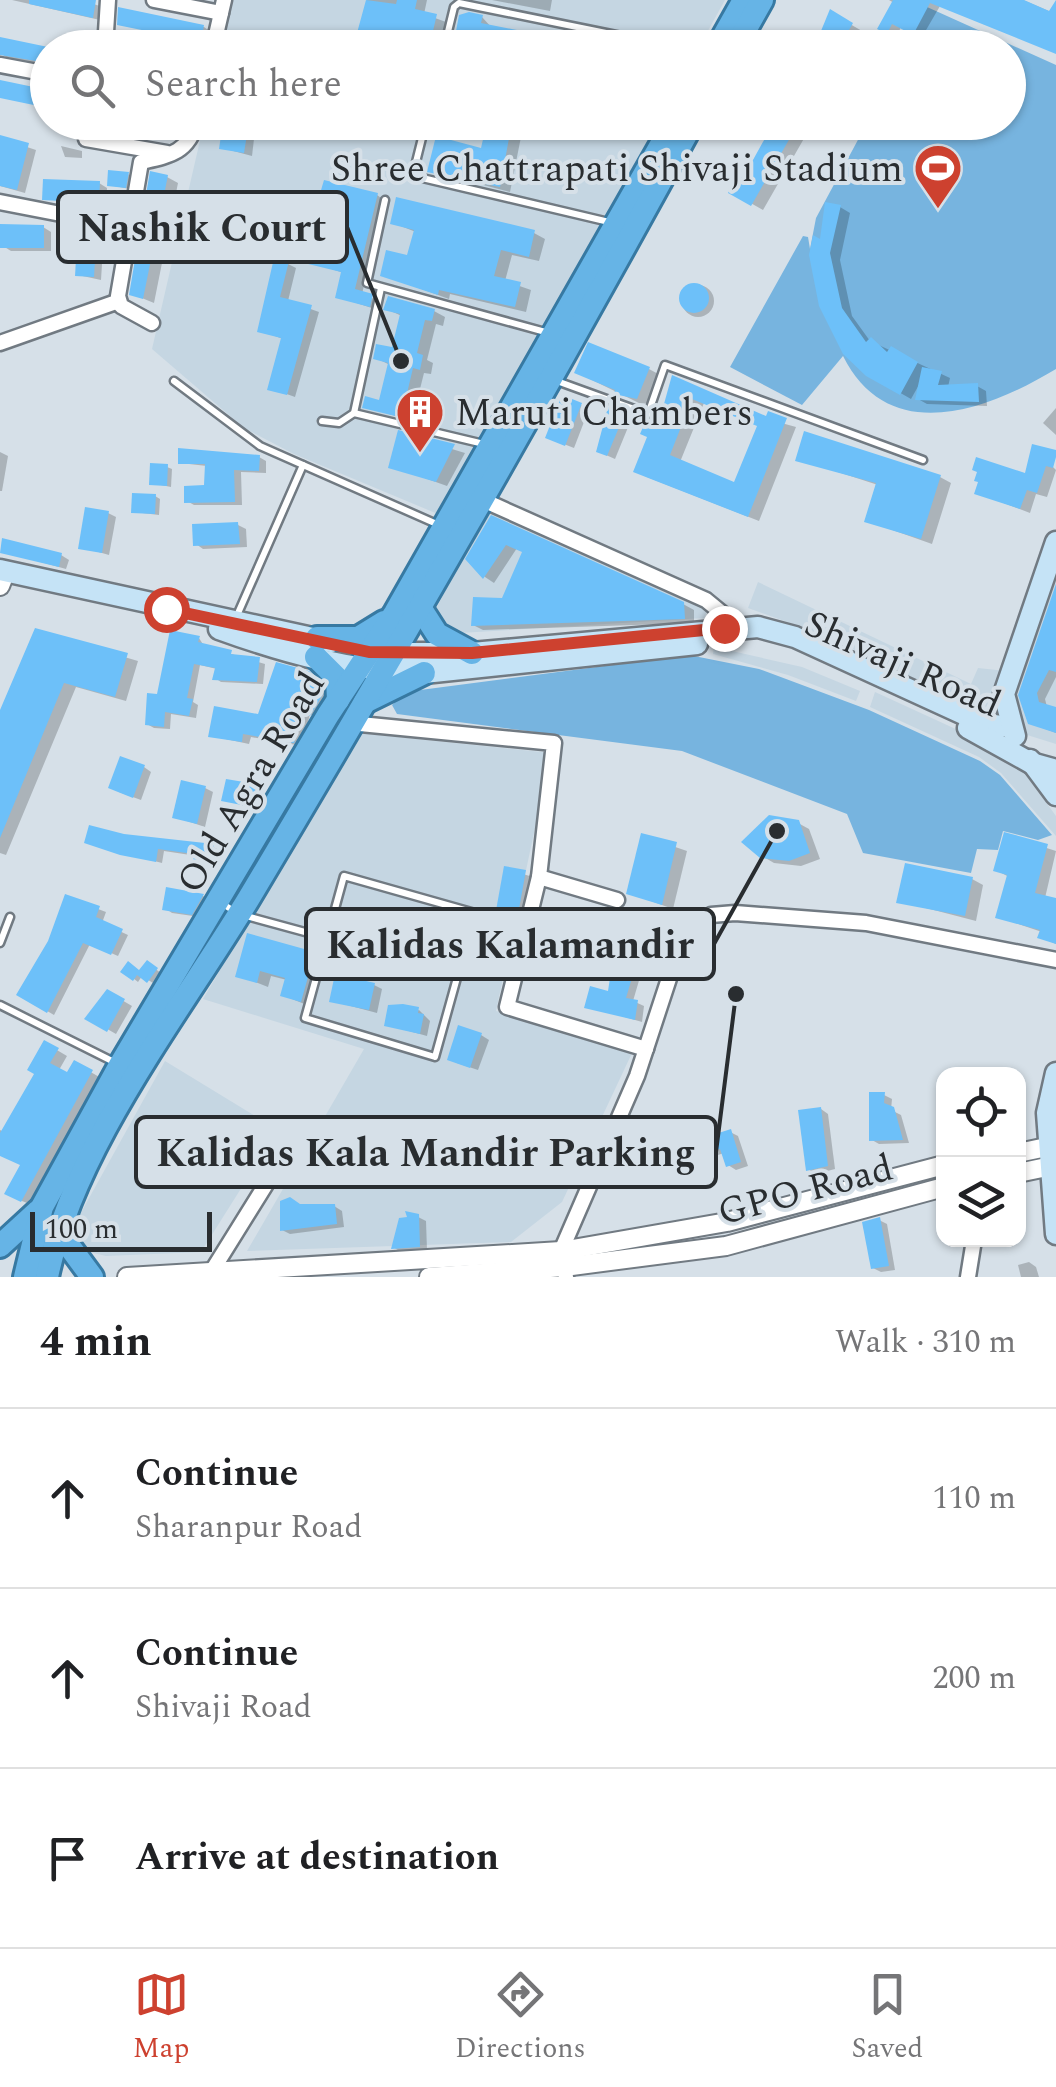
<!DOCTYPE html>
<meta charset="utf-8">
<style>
body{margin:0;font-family:Spectral,serif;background:#f2f2f2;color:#202124}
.controls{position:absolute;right:30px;bottom:30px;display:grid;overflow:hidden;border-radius:20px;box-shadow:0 2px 8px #0004}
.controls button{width:90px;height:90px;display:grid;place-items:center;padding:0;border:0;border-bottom:2px solid #e0e0e0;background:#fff;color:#202124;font:50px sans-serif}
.scale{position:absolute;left:30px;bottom:25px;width:182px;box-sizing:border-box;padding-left:10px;border:5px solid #292d30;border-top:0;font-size:28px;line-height:35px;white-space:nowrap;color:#292d30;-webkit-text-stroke:8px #d6e0e8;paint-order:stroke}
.stop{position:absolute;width:30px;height:30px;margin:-22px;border:8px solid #cd412f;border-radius:50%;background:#fff}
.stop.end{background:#cd412f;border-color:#fff;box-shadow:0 2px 10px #0008}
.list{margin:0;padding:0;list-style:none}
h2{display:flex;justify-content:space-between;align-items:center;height:130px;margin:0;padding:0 40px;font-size:42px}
h2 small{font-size:32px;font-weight:400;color:#757577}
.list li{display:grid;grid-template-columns:65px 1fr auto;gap:30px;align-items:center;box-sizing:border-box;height:180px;padding:0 40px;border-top:2px solid #e0e0e0}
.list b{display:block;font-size:38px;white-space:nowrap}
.list p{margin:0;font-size:32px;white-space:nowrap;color:#757577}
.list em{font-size:32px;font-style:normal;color:#757577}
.icon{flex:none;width:55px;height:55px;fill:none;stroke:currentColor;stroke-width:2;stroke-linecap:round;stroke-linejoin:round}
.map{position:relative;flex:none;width:1056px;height:1277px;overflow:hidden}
.search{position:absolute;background:#fff;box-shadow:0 2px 8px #0004;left:30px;right:30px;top:30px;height:110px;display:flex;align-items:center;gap:25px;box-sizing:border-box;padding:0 35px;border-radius:55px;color:#757577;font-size:38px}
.sheet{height:670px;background:#fff}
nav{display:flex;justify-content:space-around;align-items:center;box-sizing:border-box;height:140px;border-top:2px solid #e0e0e0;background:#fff;font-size:28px;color:#757577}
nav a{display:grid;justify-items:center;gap:5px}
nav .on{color:#cd412f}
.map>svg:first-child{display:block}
.built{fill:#c5d6e2}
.green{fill:#77b4df}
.shadow{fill:#0003;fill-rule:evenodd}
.building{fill:#6dc0f9;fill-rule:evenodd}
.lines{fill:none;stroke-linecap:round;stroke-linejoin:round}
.service-casing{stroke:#717a82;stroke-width:11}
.minor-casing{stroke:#717a82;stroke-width:19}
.tertiary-casing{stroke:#717a82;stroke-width:22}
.secondary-casing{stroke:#717a82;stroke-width:25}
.trunk-casing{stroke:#3779a2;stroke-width:28}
.service{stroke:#fff;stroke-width:6}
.minor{stroke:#fff;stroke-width:14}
.tertiary{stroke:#fff;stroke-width:18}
.secondary{stroke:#c5e3f6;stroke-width:20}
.trunk{stroke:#66b4e6;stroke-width:22}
.route{stroke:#cd412f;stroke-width:12}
.labels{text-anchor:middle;stroke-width:8;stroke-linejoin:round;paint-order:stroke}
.poi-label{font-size:38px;fill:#292d30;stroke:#d6e0e8;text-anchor:end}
.street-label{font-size:38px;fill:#292d30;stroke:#d6e0e8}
.leader{fill:none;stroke:#292d30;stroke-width:4}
.callout-dot{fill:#292d30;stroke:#d6e0e8;stroke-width:4}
.callout{fill:#d6e0e8;stroke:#292d30;stroke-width:4}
.callout-label{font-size:40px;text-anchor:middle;font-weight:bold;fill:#292d30}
</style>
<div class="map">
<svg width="1056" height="1277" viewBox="0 0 1056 1277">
<rect width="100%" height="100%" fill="#d6e0e8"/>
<g class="built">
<polygon points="233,0 725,0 699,47 222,48"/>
<polygon points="204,123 657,123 445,517 294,454 244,428 152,349"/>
<polygon points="487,510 710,605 704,618 460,633 440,629 436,609"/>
<polygon points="1056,552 1056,744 1024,734 1010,706"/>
<polygon points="758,582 971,684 978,668 1006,671 990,713 931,689 829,637 748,608"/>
<polygon points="714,647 802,667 860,691 856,701 788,675 713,654"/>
<polygon points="875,692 984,742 1025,774 1056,816 1056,836 1001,773 979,757 870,707"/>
<polygon points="359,733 551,753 496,1011 632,1053 562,1202 511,1242 247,1251 364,1049 203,999"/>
<polygon points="165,1061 278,1130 201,1252 106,1256 89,1252 73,1227"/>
</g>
<g class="green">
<path d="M927 7 1056 65V369C988 410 889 448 843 356L802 405 730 367 803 236 808 237 810 249 816 218 867 123 1008 122V48L906 47Z"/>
<polygon points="689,655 759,669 869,710 980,761 1000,775 1052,835 1038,840 1003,831 998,850 977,849 971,873 863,853 847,814 682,751 397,714 392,705 405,692"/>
</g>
<g class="shadow">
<polygon points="12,0 81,0 103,7 100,20"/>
<polygon points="367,0 427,0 424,14 446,22 440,48 411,48 360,32"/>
<polygon points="492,0 552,0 550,11"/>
<polygon points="889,0 1023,0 1056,14 1056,53 940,6 922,37 901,27 896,37 880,28 894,3"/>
<polygon points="831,13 862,31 853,48 817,48"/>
<polygon points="482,17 492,28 526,34 537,41 536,48 471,48 457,41"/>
<polygon points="120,23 204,27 211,32 208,45"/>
<polygon points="0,46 48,49 48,66 6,57 0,53"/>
<polygon points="104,122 188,122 185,140"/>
<polygon points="226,122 256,122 252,156 222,148"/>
<polygon points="489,122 533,122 530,134 522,132 510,192 430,171 483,151"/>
<polygon points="759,122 819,122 811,138 806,135 763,210 731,192 744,181 773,130"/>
<polygon points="0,138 36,150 25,193 0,186"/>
<polygon points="61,146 82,151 82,158 65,157"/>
<polygon points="128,174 132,177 130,189 109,185"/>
<polygon points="167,177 178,183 154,303 132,294"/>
<polygon points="99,183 107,188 106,206 45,198"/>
<polygon points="377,195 384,200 362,294 379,301 378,310 338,297 344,273 303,260"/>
<polygon points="840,207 850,213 840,260 852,316 870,341 950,378 948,387 977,386 986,391 987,406 927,404 918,399 920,383 911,399 867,374 845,353 822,242"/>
<polygon points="393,223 534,233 545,239 539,261 512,255 505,281 531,290 526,312 450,294 449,299 383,275 409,258 416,232"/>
<polygon points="43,227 51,232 51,251 11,251 3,246"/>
<polygon points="96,227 104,232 101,280 78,275"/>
<polygon points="288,264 296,268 288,301 319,312 295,397 270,388 283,339 259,330"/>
<circle cx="698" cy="301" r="16"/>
<polygon points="386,309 434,311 445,317 443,326 436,324 427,360 433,363 431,374 424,373 414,413 420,416 419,423 365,407 381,403 390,365 376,358 393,350 402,316"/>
<polygon points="649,369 660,375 649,403 641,404 588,378"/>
<path d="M673 378 767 419 796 427 759 521 647 477ZM704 403 759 426 735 485 680 462Z"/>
<polygon points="581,405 589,409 574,448 556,441"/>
<polygon points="1056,408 1056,435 1043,423"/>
<polygon points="624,415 631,420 615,459 606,455"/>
<polygon points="399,433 465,453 447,486 391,466"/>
<polygon points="0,452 8,456 2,491 0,491"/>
<polygon points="259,457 266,461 266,473 241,472 242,505 194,505 187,501 206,488 207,466 180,463"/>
<polygon points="798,459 940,477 951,483 932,544 867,521 878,485"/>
<polygon points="1047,461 1056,470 1047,497 1036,494 1030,513 978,493 1027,476"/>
<polygon points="167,467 172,469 171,487 151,483"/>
<polygon points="155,496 160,499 159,515 134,512"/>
<polygon points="108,513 116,517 109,555 81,547"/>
<polygon points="492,519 683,604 694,610 694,623 483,630 473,625 503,600 525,552 517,548 494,583 485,577 468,559"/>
<polygon points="238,525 246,529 247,547 203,549 196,544"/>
<polygon points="1,551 61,555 69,560 66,569"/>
<polygon points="1056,592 1056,677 1045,699 1047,707 1056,709 1056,733 1030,723"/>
<polygon points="36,631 138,661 126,701 76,687 6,855 0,853 0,716"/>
<polygon points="199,638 204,646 265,664 263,684 221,682 215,678 217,669 200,665 193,702 198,705 196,718 171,714 170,729 154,728 147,724 159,696"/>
<polygon points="308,673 329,691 318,719 310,714 302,746 251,737 249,744 211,736 260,717"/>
<polygon points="144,767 151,772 141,800 119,792"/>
<polygon points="228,782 263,791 260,810 224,800"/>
<polygon points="205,788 213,792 205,827 175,817"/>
<polygon points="798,823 809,829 820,859 801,866 774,863 762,856"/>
<polygon points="1006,835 1056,851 1045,898 1056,901 1056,944 1040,937 1042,932 998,917 1009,877 996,870"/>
<polygon points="643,836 687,851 673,909 629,893"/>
<polygon points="123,837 213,847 219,850 216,867 196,861 197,856 164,851 162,863 93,845"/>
<polygon points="506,869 533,877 525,923 498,915"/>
<polygon points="972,879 983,885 976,921 899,901"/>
<polygon points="168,890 203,896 210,900 200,917 172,913 165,908"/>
<polygon points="66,897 106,912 102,923 128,935 118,956 90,944 54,1015 20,995 50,942"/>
<polygon points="314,954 325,960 312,1007 282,995 287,980 271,976 268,987 238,975"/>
<polygon points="147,963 161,973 153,983 142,976 138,982 124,971 140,973"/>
<polygon points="636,963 643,967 633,1001 644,1006 642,1022 587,1006 610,995"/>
<polygon points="374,985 382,989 377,1013 332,1001"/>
<polygon points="108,992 132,1006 116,1034 88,1018"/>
<polygon points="419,1010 430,1021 427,1036 387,1025"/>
<polygon points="481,1035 489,1040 478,1070 457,1063"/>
<polygon points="45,1043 67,1056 59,1070 68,1075 75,1063 101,1078 32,1205 17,1199 23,1165 0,1155 0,1130 4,1132 38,1073"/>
<polygon points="884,1095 892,1099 891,1110 901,1115 909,1143 879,1144 872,1140"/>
<polygon points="821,1109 828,1114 835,1169 816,1174 808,1169"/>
<polygon points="730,1132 738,1136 748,1166 736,1170 728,1165 724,1153 661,1174 653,1169"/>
<polygon points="334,1206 342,1211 344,1227 290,1234 282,1230"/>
<polygon points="418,1217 426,1221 427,1250 401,1252 393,1247 410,1219"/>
<polygon points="879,1220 887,1224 895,1270 881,1272 873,1268"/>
<polygon points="1029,1262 1036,1267 1039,1277 1021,1277 1018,1265"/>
</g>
<g class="building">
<polygon points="29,0 96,0 93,18 29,4"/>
<polygon points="366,0 396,4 397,0 417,0 415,9 437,14 429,48 357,33"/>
<polygon points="893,0 1024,0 1049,11 1056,0 1056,54 930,3 913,35 892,24 887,34 877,29"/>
<polygon points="118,7 204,25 201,42 117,25"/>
<polygon points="830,9 853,23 839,48 814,48"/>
<polygon points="469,12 483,15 481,23 527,32 524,48 454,42 459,15"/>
<polygon points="0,37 48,47 48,63 0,55"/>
<polygon points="0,80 48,90 48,108 0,98"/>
<polygon points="125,122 180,122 177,137 125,128"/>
<polygon points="223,122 249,122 244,153 219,149"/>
<polygon points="487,122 512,122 500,187 427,172 436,136 481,148"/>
<polygon points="754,122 805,122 799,134 794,131 751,206 728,193 738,175 743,178 769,131"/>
<polygon points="0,135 29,143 17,190 0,186"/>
<polygon points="108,170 129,172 126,188 107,186"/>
<polygon points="150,171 168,175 143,299 129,295"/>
<polygon points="43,179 100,181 99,203 42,200"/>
<polygon points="324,180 378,193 355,289 373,294 370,307 335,298 341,272 300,262"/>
<polygon points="237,191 257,196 248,236 227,232"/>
<polygon points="396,197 535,230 529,257 501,250 494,276 521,282 515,307 439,290 438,295 380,276 386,250 407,255 414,230 390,224"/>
<polygon points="825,202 841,205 830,253 842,308 866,342 871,337 887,352 891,346 918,362 900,395 866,376 843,354 819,306 809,255 813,235 820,239"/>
<polygon points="0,224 44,225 44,248 0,248"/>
<polygon points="78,225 97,225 94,277 75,276"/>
<polygon points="274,258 289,261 280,297 312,305 287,395 267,390 281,338 257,332"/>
<circle cx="694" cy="298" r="15"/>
<polygon points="388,296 435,309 432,321 425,320 417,353 423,355 420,370 413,368 404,406 410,407 408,419 362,408 365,396 379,400 388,363 373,359 376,344 392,347 400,314 383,310"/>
<polygon points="588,342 650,367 637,399 614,394 615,390 574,373"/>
<polygon points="922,367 942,371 938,385 978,383 979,402 915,400"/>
<path d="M672 375 766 416 768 411 787 418 748 517 633 472 647 437 640 434 646 420 659 422ZM692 399 757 426 734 482 670 455Z"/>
<polygon points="562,395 582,403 565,446 545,438"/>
<polygon points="608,407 625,413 607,456 596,452"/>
<polygon points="398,430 455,444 436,482 388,468"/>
<polygon points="804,431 941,475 921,539 864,522 876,483 795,461"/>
<polygon points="1032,444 1056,450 1056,457 1053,468 1046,466 1037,493 1027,490 1020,509 974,494 978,482 974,481 977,472 972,470 976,457 1025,473"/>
<polygon points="178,448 260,455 259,471 234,470 235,502 184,503 184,486 204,485 205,464 178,464"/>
<polygon points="150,463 168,464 167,486 149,485"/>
<polygon points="132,493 156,494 155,514 131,513"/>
<polygon points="85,507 109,511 102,553 78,549"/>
<polygon points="491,515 684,602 685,619 471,626 473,597 502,598 522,552 506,545 483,579 465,559"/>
<polygon points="238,522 240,544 193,546 192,524"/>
<polygon points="2,538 62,553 59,567 0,553"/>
<polygon points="1056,584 1056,672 1049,670 1037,693 1039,702 1056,707 1056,733 1028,724 1018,695"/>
<polygon points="35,628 128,653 115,697 64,683 0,838 0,710"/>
<polygon points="170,630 200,636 198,642 232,650 231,654 260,657 257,682 212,680 215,668 194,664 187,698 193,699 189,716 165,712 164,727 145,725 147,693 157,694"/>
<polygon points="276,662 309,671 322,684 323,694 310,716 302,712 294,743 243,734 242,742 208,737 214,706 258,714"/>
<polygon points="120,756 145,765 133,798 108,788"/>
<polygon points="226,779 256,784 252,807 221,801"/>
<polygon points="181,780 206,786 197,824 172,818"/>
<polygon points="769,815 799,820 810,853 789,861 760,858 741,842"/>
<polygon points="89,825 124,834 214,844 211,865 193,863 194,854 158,849 156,862 120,855 84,843"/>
<polygon points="1004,832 1048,844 1035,893 1056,898 1056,944 1037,938 1040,930 995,918 1007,875 993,871"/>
<polygon points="641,833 677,842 662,905 626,894"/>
<polygon points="905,863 973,877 965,916 896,903"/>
<polygon points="504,866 526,870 517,920 495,916"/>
<polygon points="166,887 204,894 192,915 162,910"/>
<polygon points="65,894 100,906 96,917 123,929 111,955 83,943 47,1013 16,995 48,941"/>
<polygon points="247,933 315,952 301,1002 280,996 285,978 260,971 257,983 235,977"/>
<polygon points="622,958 637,961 626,998 638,1000 635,1020 584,1008 590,986 608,991 612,965 620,966"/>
<polygon points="147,960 158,968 147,983 137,975 133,981 120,972 128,961 139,970"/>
<polygon points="335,974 375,983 369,1010 329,1002"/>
<polygon points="107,989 125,999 107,1032 84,1019"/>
<polygon points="403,1004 419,1007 418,1013 424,1014 420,1034 384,1026 388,1005"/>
<polygon points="458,1025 482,1033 470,1068 447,1060"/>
<polygon points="44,1040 59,1048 50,1063 67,1072 74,1060 93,1070 21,1202 4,1194 20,1165 0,1156 0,1133 34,1074 27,1070"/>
<polygon points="869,1092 885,1092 884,1103 894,1107 903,1140 869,1141"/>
<polygon points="821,1107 828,1166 806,1171 798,1110"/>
<polygon points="731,1129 741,1162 726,1167 720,1149 651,1171 647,1156"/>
<polygon points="290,1197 300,1204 335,1204 337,1224 280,1231 280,1201"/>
<polygon points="405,1211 419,1214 420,1247 391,1249 399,1218 407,1217"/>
<polygon points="880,1217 889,1266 871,1269 862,1222"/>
</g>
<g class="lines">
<g class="service-casing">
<g id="service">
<polyline points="444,48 454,7 459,3 680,48"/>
<polyline points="426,122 414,170 418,177 609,222"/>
<polyline points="385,200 367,283 549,333"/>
<polyline points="554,380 648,414 665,365 923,460"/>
<polyline points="174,381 260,446 439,525"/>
<polyline points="354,413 484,444"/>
<polyline points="322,421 339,423 354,413 381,288"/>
<polyline points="235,620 303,465"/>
<polygon points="344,876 475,913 435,1057 305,1018"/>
<polyline points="221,903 239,914 327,938"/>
<polyline points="0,943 10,917"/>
<polyline points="0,1005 114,1062"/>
</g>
</g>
<g class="minor-casing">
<g id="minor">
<polyline points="154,0 221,13"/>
<polyline points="105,48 108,0"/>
<polyline points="213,48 224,0"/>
<polyline points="0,65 48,74"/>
<polyline points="89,122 86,139 167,153"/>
<polyline points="0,202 66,215 129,213"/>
<path d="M152 323 121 306 118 296 141 162C168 156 189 153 196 122"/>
<polyline points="0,343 119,301"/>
<polyline points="485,501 706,600 723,614 724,641"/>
<polyline points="350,723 554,743 539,877 617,900"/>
<polyline points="539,877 507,1007 646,1049"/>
<polyline points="212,1271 278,1165"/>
<polyline points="566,1277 561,1251 637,1076 680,945 691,929 711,915 735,913 866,923 1056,960"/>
<polyline points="968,1277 974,1240"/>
</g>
</g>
<g class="tertiary-casing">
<g id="tertiary">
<polyline points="0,586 6,571"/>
<polyline points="1018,1153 1056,1145"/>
<polyline points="1018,1173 1056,1165"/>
<polyline points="127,1277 561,1251 727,1222 944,1165"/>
<polyline points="429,1277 564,1267 726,1246 944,1187"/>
</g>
</g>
<g class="secondary-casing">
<g id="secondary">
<polyline points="0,570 331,642"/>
<path d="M219 629C285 653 354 672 424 673L697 644"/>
<polyline points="379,653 472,653 758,627 795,637 985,724 1010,727"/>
<polyline points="968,728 1031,763 1056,770"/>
<polyline points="1015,736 1004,694 1056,542"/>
<polyline points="1030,760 1056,795"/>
<polyline points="1056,1073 1047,1113 1056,1234"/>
</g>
</g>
<g class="trunk-casing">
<g id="trunk">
<polyline points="717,48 744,0"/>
<polyline points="735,48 762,0"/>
<polyline points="421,609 437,634 472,653"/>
<polyline points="317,638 358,638 384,622"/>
<polyline points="316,657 337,678 338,700"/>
<polyline points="365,702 424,673"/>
<polyline points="58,1231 92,1277"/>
<polyline points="0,1246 38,1211"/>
<polyline points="25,1277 42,1207 120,1065 328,715 395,613 674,122"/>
<path d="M47 1277C73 1147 180 1012 249 898 402 642 550 384 693 122"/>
</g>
</g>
<use href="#service" class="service"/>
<use href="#minor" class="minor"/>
<use href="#tertiary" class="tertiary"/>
<use href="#secondary" class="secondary"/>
<use href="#trunk" class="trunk"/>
</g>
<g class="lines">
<polyline class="route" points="166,609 369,652 472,653 724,628"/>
</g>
<defs>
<g id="stadium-pin" transform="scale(2.5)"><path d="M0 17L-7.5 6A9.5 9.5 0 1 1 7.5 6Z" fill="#cd412f" stroke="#d6e0e8"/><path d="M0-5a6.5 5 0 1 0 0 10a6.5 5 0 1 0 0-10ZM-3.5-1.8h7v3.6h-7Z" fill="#fff"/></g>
<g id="building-pin" transform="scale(2.5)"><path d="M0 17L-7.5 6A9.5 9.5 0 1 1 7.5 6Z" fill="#cd412f" stroke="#d6e0e8"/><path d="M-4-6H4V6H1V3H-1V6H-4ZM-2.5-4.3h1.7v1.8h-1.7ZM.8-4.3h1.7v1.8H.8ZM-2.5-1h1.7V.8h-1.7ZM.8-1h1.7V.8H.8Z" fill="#fff"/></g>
</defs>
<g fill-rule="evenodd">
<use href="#stadium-pin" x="938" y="168"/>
<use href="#building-pin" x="420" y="412"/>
</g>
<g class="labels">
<g class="poi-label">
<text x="903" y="181">Shree Chattrapati Shivaji Stadium</text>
<text x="455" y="425" text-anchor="start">Maruti Chambers</text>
</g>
<g class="street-label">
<text transform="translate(903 663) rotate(24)" y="13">Shivaji Road</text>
<text transform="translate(250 782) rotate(-59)" y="13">Old Agra Road</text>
<text transform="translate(805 1189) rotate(-15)" y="13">GPO Road</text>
</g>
</g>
<path class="leader" d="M401 361L347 227M777 831L714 944M736 994L716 1152"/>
<g class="callout-dot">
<circle cx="401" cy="361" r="10"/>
<circle cx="777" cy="831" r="10"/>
<circle cx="736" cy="994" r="10"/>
</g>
<g class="callout">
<rect x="58" y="192" width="289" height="70" rx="10"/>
<rect x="306" y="909" width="408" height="70" rx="10"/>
<rect x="136" y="1117" width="580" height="70" rx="10"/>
</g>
<g class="callout-label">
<text x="202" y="241">Nashik Court</text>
<text x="510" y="958">Kalidas Kalamandir</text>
<text x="426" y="1166">Kalidas Kala Mandir Parking</text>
</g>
</svg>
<div class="controls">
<button><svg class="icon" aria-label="locate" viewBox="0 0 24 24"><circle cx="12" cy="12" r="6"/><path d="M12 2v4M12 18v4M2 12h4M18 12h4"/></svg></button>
<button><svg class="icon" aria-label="layers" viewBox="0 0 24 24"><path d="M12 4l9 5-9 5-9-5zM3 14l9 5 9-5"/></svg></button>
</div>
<div class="scale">100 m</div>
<div class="stop" style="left:166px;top:609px"></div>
<div class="stop end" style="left:724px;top:628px"></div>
<div class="search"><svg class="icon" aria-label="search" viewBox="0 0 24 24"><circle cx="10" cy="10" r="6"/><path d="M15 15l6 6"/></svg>Search here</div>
</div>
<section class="sheet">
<h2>4 min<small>Walk · 310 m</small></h2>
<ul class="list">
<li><svg class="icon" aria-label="ahead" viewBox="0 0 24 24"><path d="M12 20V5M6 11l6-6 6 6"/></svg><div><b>Continue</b><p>Sharanpur Road</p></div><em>110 m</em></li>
<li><svg class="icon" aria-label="ahead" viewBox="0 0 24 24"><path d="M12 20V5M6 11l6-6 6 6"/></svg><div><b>Continue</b><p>Shivaji Road</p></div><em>200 m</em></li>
<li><svg class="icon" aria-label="arrive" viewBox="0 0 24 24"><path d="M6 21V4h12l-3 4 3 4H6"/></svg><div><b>Arrive at destination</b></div></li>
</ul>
</section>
<nav>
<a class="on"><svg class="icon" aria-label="map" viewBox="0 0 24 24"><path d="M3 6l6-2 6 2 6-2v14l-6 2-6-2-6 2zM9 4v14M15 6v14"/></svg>Map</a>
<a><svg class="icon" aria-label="directions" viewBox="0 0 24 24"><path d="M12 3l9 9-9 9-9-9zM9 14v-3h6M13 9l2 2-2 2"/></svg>Directions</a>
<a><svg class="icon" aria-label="saved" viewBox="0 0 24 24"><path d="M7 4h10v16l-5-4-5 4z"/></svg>Saved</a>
</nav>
